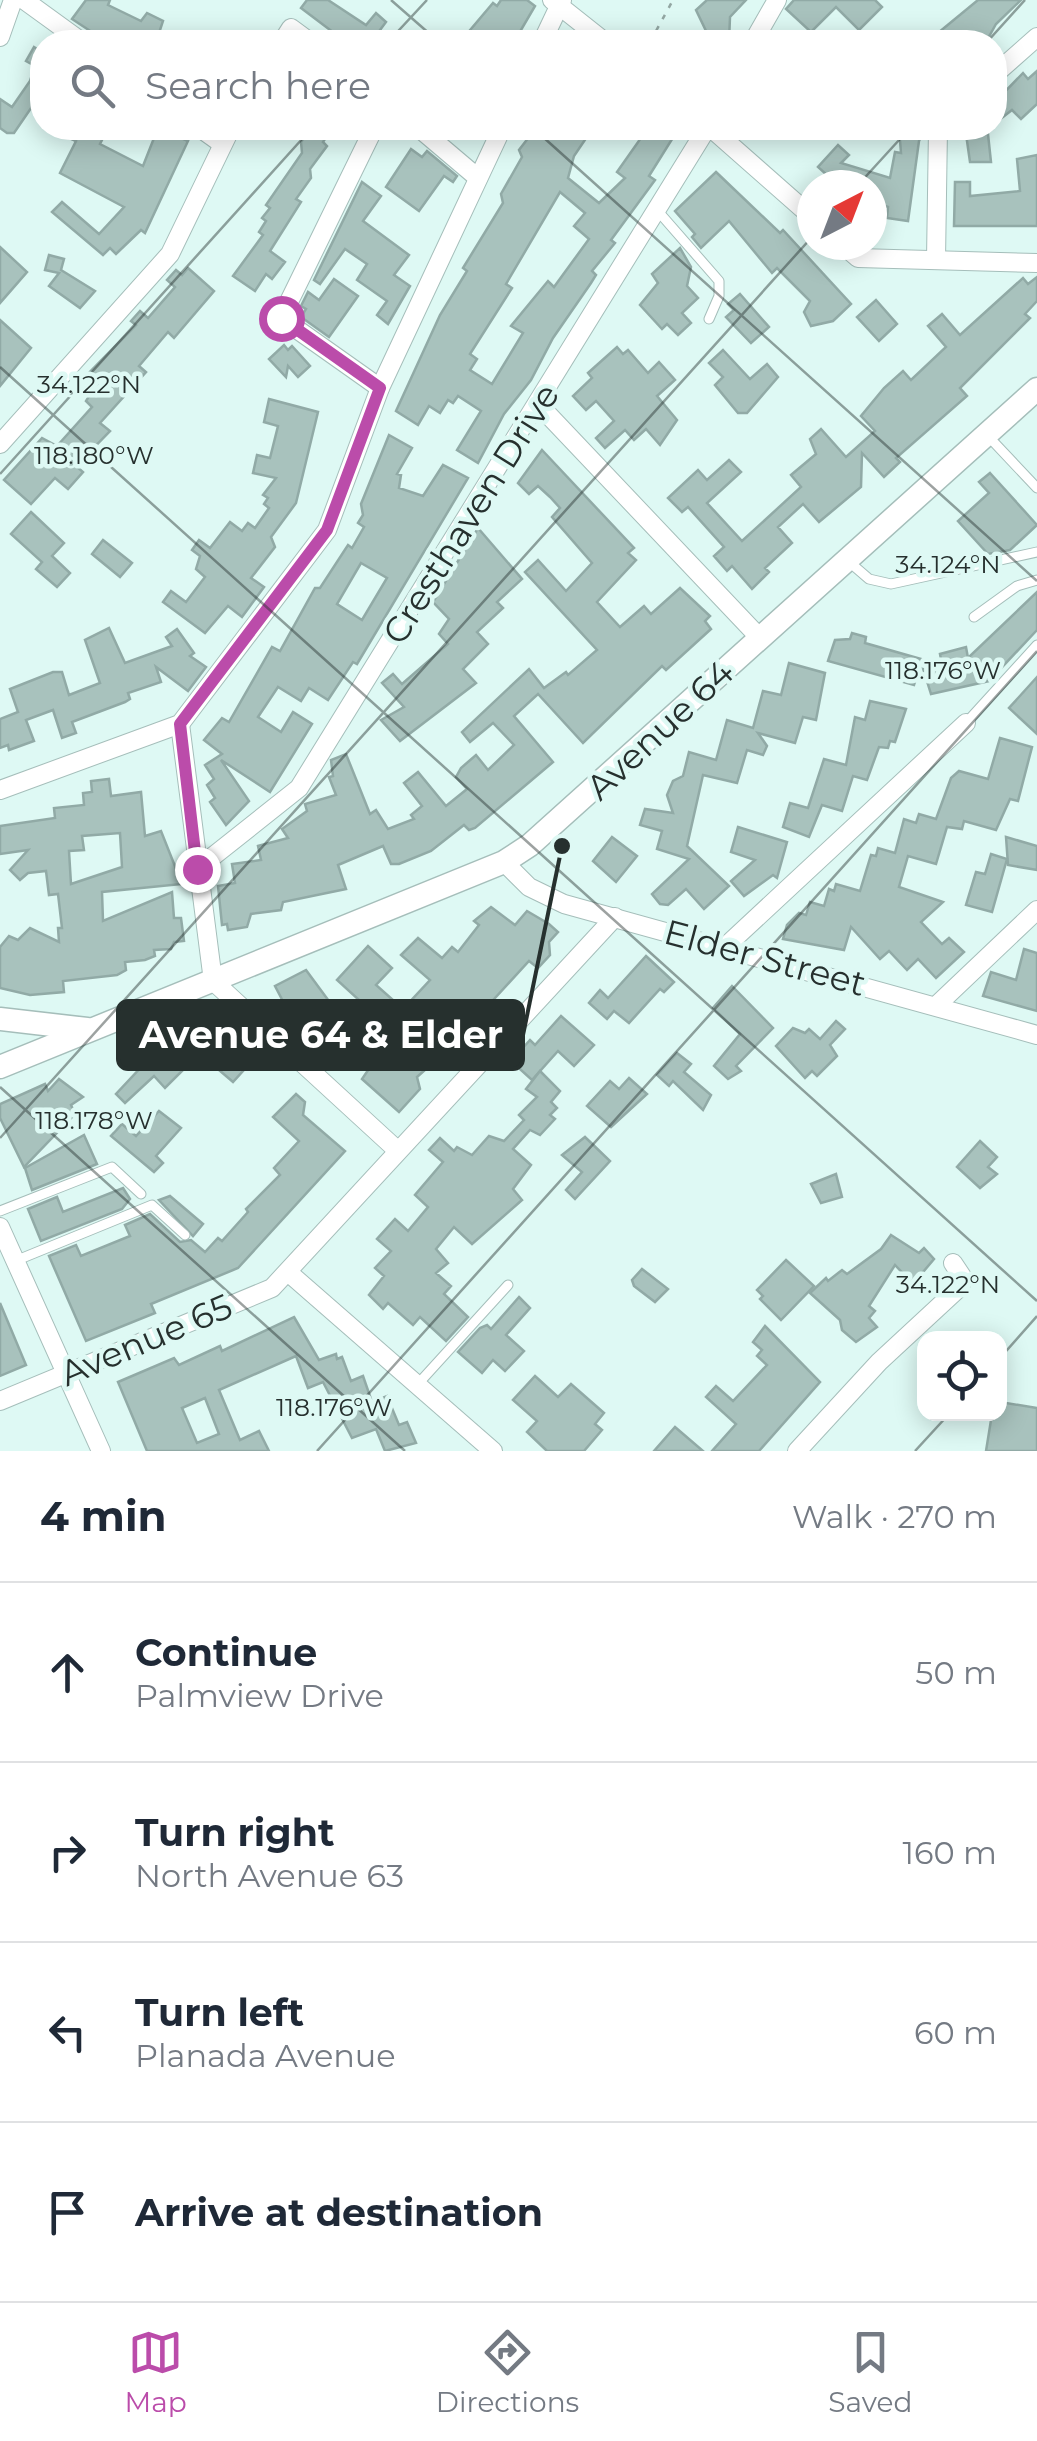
<!DOCTYPE html>
<meta charset="utf-8">
<style>
body{margin:0;font-family:Montserrat,sans-serif;background:#f6f6f7;color:#1f2937}
.controls{position:absolute;right:30px;bottom:30px;display:grid;overflow:hidden;border-radius:20px;box-shadow:0 5px 25px #0003}
.controls button{width:90px;height:90px;display:grid;place-items:center;padding:0;border:0;border-bottom:2px solid #e0e1e3;background:#fff;color:#1f2937;font:50px sans-serif}
.compass{position:absolute;left:797px;top:170px;width:90px;height:90px;border-radius:50%;background:#fff;box-shadow:0 5px 25px #0003;rotate:42deg}
.stop{position:absolute;width:30px;height:30px;margin:-22px;border:8px solid #bb4caa;border-radius:50%;background:#fff}
.stop.end{background:#bb4caa;border-color:#fff;box-shadow:0 2px 10px #0008}
.list{margin:0;padding:0;list-style:none}
h2{display:flex;justify-content:space-between;align-items:center;height:130px;margin:0;padding:0 40px;font-size:42px}
h2 small{font-size:32px;font-weight:400;color:#747a83}
.list li{display:grid;grid-template-columns:65px 1fr auto;gap:30px;align-items:center;box-sizing:border-box;height:180px;padding:0 40px;border-top:2px solid #e0e1e3}
.list b{display:block;font-size:38px;white-space:nowrap}
.list p{margin:0;font-size:32px;white-space:nowrap;color:#747a83}
.list em{font-size:32px;font-style:normal;color:#747a83}
.icon{flex:none;width:55px;height:55px;fill:none;stroke:currentColor;stroke-width:2;stroke-linecap:round;stroke-linejoin:round}
.map{position:relative;flex:none;width:1037px;height:1451px;overflow:hidden}
.search{position:absolute;background:#fff;box-shadow:0 5px 25px #0003;left:30px;right:30px;top:30px;height:110px;display:flex;align-items:center;gap:25px;box-sizing:border-box;padding:0 35px;border-radius:40px;color:#747a83;font-size:38px}
.sheet{height:850px;background:#fff}
nav{display:flex;justify-content:space-around;align-items:center;box-sizing:border-box;height:140px;border-top:2px solid #e0e1e3;background:#fff;font-size:28px;color:#747a83}
nav a{display:grid;justify-items:center;gap:5px}
nav .on{color:#bb4caa}
.map>svg:first-child{display:block}
.building{fill:#a8c2bd;stroke:#91aaa6;stroke-width:2.5;fill-rule:evenodd}
.lines{fill:none;stroke-linecap:round;stroke-linejoin:round}
.service-casing{stroke:#a5beba;stroke-width:11}
.minor-casing{stroke:#a5beba;stroke-width:20}
.tertiary-casing{stroke:#a5beba;stroke-width:25}
.path{stroke:#93a7a3;stroke-width:2.5;stroke-dasharray:5 8;stroke-linecap:butt}
.service{stroke:#fff;stroke-width:9}
.minor{stroke:#fff;stroke-width:18}
.tertiary{stroke:#fff;stroke-width:22}
.route{stroke:#bb4caa;stroke-width:12}
.ticks{fill:none;stroke:#26302e;stroke-width:2.5;stroke-opacity:0.45}
.labels{text-anchor:middle;stroke-width:9;stroke-linejoin:round;paint-order:stroke}
.street-label{font-size:35px;fill:#26302e;stroke:#def9f4}
.ticks-label{font-size:25px;text-anchor:middle;fill:#26302e;stroke:#def9f4;stroke-width:9;stroke-linejoin:round;paint-order:stroke}
.leader{fill:none;stroke:#26302e;stroke-width:4}
.callout-dot{fill:#26302e;stroke:#def9f4;stroke-width:4}
.callout{fill:#26302e;stroke:#26302e;stroke-width:4}
.callout-label{font-size:38px;text-anchor:middle;font-weight:bold;fill:#fff}
</style>
<div class="map">
<svg width="1037" height="1451" viewBox="0 0 1037 1451">
<rect width="100%" height="100%" fill="#def9f4"/>
<g class="building">
<polygon points="86,0 110,0 108,5 141,21 147,13 163,21 159,33 178,42 107,42 72,19"/>
<polygon points="307,0 328,0 366,25 376,13 386,22 380,30 396,42 346,42 301,8"/>
<polygon points="501,0 527,0 535,6 514,42 460,42 493,3 497,6"/>
<polygon points="707,0 746,0 730,17 729,42 714,42 712,34 708,35 696,10"/>
<polygon points="794,0 875,0 882,7 859,30 836,7 811,32 786,9"/>
<polygon points="978,0 1021,0 996,24 986,42 927,42"/>
<polygon points="34,47 42,52 42,92 14,133 7,133 0,128 0,99 12,107 30,81 35,66 26,61"/>
<polygon points="1037,71 1037,104 1021,119 1012,110 994,124 994,103 1023,73 1028,79"/>
<polygon points="46,128 108,128 100,144 143,166 158,128 188,141 145,233 141,230 116,254 110,248 103,255 52,212 62,202 99,234 124,207 60,173 76,141"/>
<polygon points="311,128 332,128 323,142 327,146 310,169 311,178 296,199 301,202 270,251 285,262 272,279 266,274 255,291 233,276 263,235 259,232 266,221 262,218 270,208 266,205 302,153 301,142"/>
<path d="M536 128H593L574 156 568 178 599 203 625 178 617 172 648 128H679L649 176 655 180 611 240 615 243 592 271 596 275 591 283 553 338 531 380 504 414 478 463 457 450 481 411 458 396 453 403 448 400 440 413 429 406 418 425 396 411 440 315 467 271 463 268 503 203 501 194 522 157 519 150ZM560 192 585 213 574 226 589 239 554 287 548 281 511 326 523 333 492 384 470 370 477 359 470 354 512 288 506 284Z"/>
<polygon points="899,128 926,128 919,141 908,221 887,218 888,207 872,202 872,185 818,185 827,175 818,167 838,145 849,155 841,163 890,178 895,152 901,153"/>
<polygon points="966,134 988,134 991,162 970,162"/>
<polygon points="411,149 422,157 427,151 457,176 453,182 444,176 419,211 386,187"/>
<polygon points="1037,155 1037,226 954,226 955,182 970,182 970,196 1020,191 1017,159"/>
<polygon points="716,172 780,233 783,230 851,304 833,321 811,326 804,312 810,301 777,268 772,273 729,221 701,248 692,237 695,234 675,211"/>
<polygon points="362,182 381,196 363,221 409,255 394,275 410,286 388,324 377,315 387,301 357,280 367,264 345,249 320,284 314,280"/>
<polygon points="0,247 27,272 0,303"/>
<polygon points="680,248 691,267 687,286 698,298 682,313 691,323 678,335 667,324 662,329 640,305 658,283 652,274"/>
<polygon points="49,255 64,259 61,270 95,291 80,308 49,286 59,273 45,270"/>
<polygon points="188,268 214,291 174,338 168,332 139,366 146,372 100,423 110,431 76,466 83,472 68,489 55,478 31,504 4,480 42,438 57,446 92,407 86,401 93,390 82,380 136,325 131,321 140,311 148,318 175,287 167,280 176,270 182,275"/>
<polygon points="1037,277 1037,301 1025,314 1030,318 960,388 967,396 896,458 900,462 884,477 862,453 861,487 819,522 803,504 778,527 792,543 765,568 769,572 752,589 732,566 727,571 714,556 724,547 688,507 682,512 668,498 698,470 707,480 729,460 741,472 707,503 742,541 801,487 791,475 816,454 810,439 821,429 846,457 875,431 861,416 884,388 903,371 911,380 946,347 928,326 942,314 960,335 1023,278 1028,284"/>
<polygon points="334,279 358,296 329,337 301,317 306,309 301,306 308,292 319,300"/>
<polygon points="740,294 769,327 751,343 726,317 734,310 728,304"/>
<polygon points="876,300 897,324 879,341 857,317"/>
<polygon points="0,320 31,348 0,386"/>
<polygon points="284,345 288,350 292,346 310,366 298,377 288,366 286,377 269,359"/>
<polygon points="617,347 623,354 628,350 648,373 659,362 675,380 657,396 677,420 660,445 646,429 634,440 625,430 605,448 596,438 614,421 596,401 586,410 573,396 592,378 588,373"/>
<polygon points="723,350 750,379 767,364 778,377 747,413 738,413 715,385 723,377 709,363"/>
<polygon points="269,399 318,412 296,503 271,537 275,547 251,578 264,587 242,617 228,606 205,633 163,602 171,591 186,602 205,577 196,569 200,556 192,550 199,540 210,548 230,522 242,531 248,523 255,528 269,508 264,504 268,498 263,495 276,478 253,473 257,455 270,458 278,426 264,422"/>
<path d="M389 435 412 448 397 474 401 475 399 488 423 496 443 465 468 478 357 664 353 662 328 700 309 688 301 701 278 687 258 717 281 732 293 712 312 724 270 792 221 760 249 801 226 825 210 802 215 798 207 785 214 779 205 765 222 754 204 740 222 718 229 722 272 647 280 651 315 588H320L348 545 352 548 364 527 358 523 363 515 361 504ZM361 563 387 578 362 620 337 604Z"/>
<polygon points="542,450 634,548 628,553 636,560 597,602 620,627 644,606 651,614 680,588 710,616 705,621 711,629 666,670 662,666 583,743 538,694 514,716 553,762 475,828 469,830 464,825 431,851 399,864 391,864 383,846 338,865 346,889 283,902 281,910 251,914 247,927 228,930 227,924 222,925 218,886 235,883 232,864 261,860 258,846 288,838 282,829 307,811 305,804 336,795 329,777 333,776 331,760 346,754 370,814 376,810 388,829 414,819 411,815 422,806 404,783 418,772 446,806 467,789 456,777 461,768 476,755 488,770 514,745 493,723 470,742 462,732 529,669 544,688 566,672 568,675 597,650 525,572 538,560 566,591 592,563 552,517 560,508 550,497 538,486 529,494 518,483"/>
<polygon points="990,473 1037,525 1010,550 988,554 958,521 989,493 979,482"/>
<polygon points="31,512 64,543 52,556 70,573 57,587 36,569 42,562 11,534"/>
<polygon points="478,528 522,579 497,602 503,608 477,632 488,644 463,669 476,683 400,741 381,720 404,707 382,683 393,674 402,684 448,644 439,634 449,619 433,602"/>
<polygon points="103,540 132,563 120,577 92,554"/>
<polygon points="1037,592 1037,630 989,681 931,694 921,662 914,685 828,661 835,640 850,639 852,633 866,637 865,643 942,665 940,654 966,647 968,658"/>
<polygon points="109,628 125,663 172,646 166,637 177,629 194,653 190,656 206,667 188,691 156,667 161,682 128,693 130,699 125,702 72,722 76,733 62,738 53,710 26,720 34,741 9,750 8,745 0,748 0,719 18,712 10,689 53,672 62,672 69,695 100,683 85,640"/>
<polygon points="789,663 825,673 816,720 803,717 795,743 758,733 767,746 763,755 747,750 737,783 703,775 687,846 729,886 704,909 686,889 668,905 660,904 652,894 689,859 657,849 662,831 640,825 645,809 673,813 667,795 673,781 683,776 689,752 716,760 727,720 753,728 763,691 781,695"/>
<polygon points="1037,677 1037,734 1009,708"/>
<polygon points="870,701 906,709 895,742 890,741 888,748 879,747 867,780 853,776 842,811 822,805 809,837 783,827 790,803 808,808 824,759 846,765 855,717 865,720"/>
<polygon points="1000,738 1032,747 1018,801 1010,799 996,830 964,821 962,829 947,827 936,864 908,856 899,887 943,902 921,922 942,944 949,938 964,952 936,978 918,959 907,970 889,951 880,959 851,927 844,950 783,939 787,925 799,913 806,915 810,902 824,906 829,889 834,891 836,884 860,891 871,855 876,856 878,848 895,853 904,819 916,823 919,814 936,819 951,778 959,771 988,779"/>
<path d="M109 779 111 796 141 792 145 836 161 831 182 884 102 892 103 921 172 892 174 918H181L184 941 174 942 171 949 154 950 155 956 145 960 125 962 126 970 117 975 63 981 64 992 30 995 0 988V947L9 936 18 940 30 928 59 942 58 928H62L58 894 49 895 46 871 28 873 20 880 10 870 28 850 0 854V826L55 818 54 808 84 805 83 793 92 792 91 781ZM120 833 122 867 71 884 69 851 84 850 82 836Z"/>
<polygon points="738,827 787,842 777,878 773,875 744,896 731,881 755,860 731,852"/>
<polygon points="612,837 637,856 616,882 593,861"/>
<polygon points="1006,837 1037,846 1037,870 1008,865"/>
<polygon points="991,854 1007,859 992,912 966,905 976,872 985,874"/>
<polygon points="491,907 515,925 527,911 549,924 558,932 549,942 550,955 538,968 529,961 484,1010 478,1004 434,1054 390,1013 382,1021 337,980 368,946 392,968 376,985 403,1009 430,980 401,955 418,938 442,958 452,947 458,952 479,925 474,921"/>
<polygon points="1024,949 1037,953 1037,1011 983,996 991,972 1016,980"/>
<polygon points="646,956 674,982 664,992 660,989 629,1023 614,1011 607,1019 589,1003 600,990 608,998"/>
<polygon points="306,970 351,1031 328,1048 286,1007 275,986"/>
<polygon points="732,986 773,1028 736,1066 741,1071 728,1079 714,1066 740,1034 713,1008"/>
<polygon points="561,1016 594,1045 574,1066 558,1051 532,1080 511,1061 530,1040 535,1045"/>
<polygon points="836,1021 845,1029 830,1045 837,1056 817,1076 812,1071 805,1078 776,1046 793,1028 805,1033 809,1029 820,1039"/>
<polygon points="372,1038 384,1055 389,1050 406,1069 415,1060 425,1070 417,1077 420,1089 399,1112 362,1079 373,1063 361,1045"/>
<polygon points="230,1040 252,1061 233,1082 219,1070 228,1057 220,1051"/>
<polygon points="154,1041 183,1070 165,1088 154,1076 125,1103 116,1094 144,1064 137,1057"/>
<polygon points="677,1053 691,1064 684,1072 711,1095 703,1110 673,1081 669,1086 657,1075"/>
<polygon points="540,1071 560,1091 551,1102 557,1108 550,1115 555,1119 540,1135 530,1130 513,1149 531,1165 513,1189 522,1200 472,1244 454,1227 436,1249 448,1263 436,1273 451,1286 444,1294 468,1317 446,1341 420,1317 413,1325 388,1303 383,1309 369,1295 384,1276 375,1268 391,1251 377,1239 395,1219 408,1231 428,1207 415,1195 443,1162 429,1150 440,1138 454,1151 457,1147 472,1155 489,1136 504,1141 524,1120 519,1115 537,1097 526,1089"/>
<polygon points="629,1078 647,1094 611,1127 587,1106 610,1081 619,1089"/>
<polygon points="59,1079 83,1097 71,1105 75,1114 24,1167 0,1118 0,1104 45,1084 48,1091"/>
<polygon points="296,1094 305,1102 303,1115 345,1151 238,1268 151,1304 155,1313 86,1341 49,1256 76,1245 81,1256 130,1236 125,1225 150,1214 180,1242 191,1240 205,1252 218,1238 222,1241 248,1212 246,1209 280,1175 274,1168 299,1141 273,1117"/>
<polygon points="159,1111 181,1128 156,1156 163,1163 154,1172 111,1136 122,1124 136,1136"/>
<polygon points="84,1135 97,1164 32,1190 25,1168"/>
<polygon points="585,1137 610,1161 575,1199 566,1190 582,1172 562,1155"/>
<polygon points="980,1141 997,1157 988,1167 997,1174 980,1188 957,1167"/>
<polygon points="836,1174 842,1197 821,1203 811,1184"/>
<polygon points="123,1188 130,1199 122,1209 41,1241 28,1209 57,1197 63,1212"/>
<polygon points="170,1196 203,1224 193,1236 159,1200"/>
<polygon points="891,1235 919,1253 924,1248 934,1259 913,1284 895,1265 869,1306 875,1311 869,1318 877,1327 856,1342 842,1330 840,1320 810,1293 826,1278 828,1281 842,1270 847,1274 881,1249"/>
<polygon points="786,1260 814,1286 781,1320 760,1299 763,1296 757,1290"/>
<polygon points="642,1269 668,1289 655,1302 634,1286 632,1280"/>
<polygon points="519,1297 530,1308 506,1335 524,1351 505,1371 493,1360 482,1373 458,1352 480,1328 487,1325 491,1329"/>
<polygon points="0,1303 26,1365 0,1376"/>
<path d="M294 1317 319 1360 336 1354 337 1359 342 1357 351 1381 363 1376 372 1402 387 1396 399 1425 407 1422 416 1443 385 1451 376 1429 352 1438 323 1382 308 1388 296 1356 219 1390 240 1440 259 1431 269 1451H147L118 1382 174 1358 179 1365 220 1346 222 1351ZM205 1398 219 1434 197 1443 182 1408Z"/>
<polygon points="765,1326 820,1382 759,1451 712,1451 736,1424 706,1397 716,1386 733,1401 767,1365 757,1356 762,1350 753,1342"/>
<polygon points="535,1376 558,1397 571,1384 604,1413 595,1424 602,1430 584,1451 547,1451 527,1432 537,1421 513,1400"/>
<polygon points="1000,1402 1037,1408 1037,1451 986,1451 992,1414 1000,1414"/>
<polygon points="675,1427 703,1451 654,1451"/>
</g>
<g class="lines">
<g class="service-casing">
<g id="service">
<polyline points="657,210 719,281 719,296 709,319"/>
<polyline points="988,436 1037,488"/>
<polyline points="847,560 869,579 891,584 1037,552"/>
<polyline points="974,617 1017,586 1037,580"/>
<polyline points="966,723 1037,645"/>
<polyline points="0,1211 112,1167 141,1194"/>
<polyline points="15,1261 152,1205 185,1235"/>
<polyline points="417,1385 508,1285"/>
</g>
</g>
<g class="minor-casing">
<g id="minor">
<polyline points="24,0 82,42"/>
<polyline points="552,0 605,42"/>
<polyline points="0,37 13,0"/>
<polyline points="282,42 291,28 310,42"/>
<polyline points="542,42 562,0"/>
<polyline points="753,42 777,0"/>
<polyline points="994,75 1037,37"/>
<polyline points="200,128 221,143"/>
<polyline points="374,128 281,318 380,388"/>
<polyline points="419,128 478,178"/>
<polyline points="711,128 812,217"/>
<polyline points="843,245 858,258 1037,263"/>
<polyline points="936,260 938,128"/>
<polyline points="539,405 760,638"/>
<polyline points="0,444 170,254 231,128"/>
<polyline points="180,724 213,981 397,1150"/>
<polyline points="0,790 180,724 327,530 380,388 502,128"/>
<polyline points="504,862 529,887 564,904 1037,1035"/>
<polyline points="197,869 299,788 707,128"/>
<polyline points="725,947 966,723"/>
<polyline points="937,1005 1037,910"/>
<polyline points="0,1227 101,1451"/>
<polyline points="289,1273 493,1451"/>
<polyline points="0,1401 272,1288 615,917"/>
<polyline points="797,1451 879,1362 960,1287 963,1278 953,1263"/>
</g>
</g>
<g class="tertiary-casing">
<g id="tertiary">
<polyline points="0,1019 87,1029"/>
<polyline points="0,1067 504,862 530,845 1037,389"/>
</g>
</g>
<polyline class="path" points="650,42 673,0"/>
<use href="#service" class="service"/>
<use href="#minor" class="minor"/>
<use href="#tertiary" class="tertiary"/>
</g>
<g class="lines">
<polyline class="route" points="197,869 180,724 327,530 380,388 281,318"/>
</g>
<path class="ticks" d="M391 0 439 42M388 42 427 0M987 42 1025 0M533 128 1037 581M858 185 910 128M0 367 1037 1301M0 474 312 128M0 1087 405 1451M0 1138 812 237M1000 1358 1037 1316M317 1451 1037 651M915 1451 949 1414"/>
<g class="labels">
<g class="street-label">
<text transform="translate(471 514) rotate(-58)" y="12">Cresthaven Drive</text>
<text transform="translate(660 730) rotate(-43)" y="12">Avenue 64</text>
<text transform="translate(765 958) rotate(15)" y="12">Elder Street</text>
<text transform="translate(146 1340) rotate(-23)" y="12">Avenue 65</text>
</g>
</g>
<g class="ticks-label">
<text x="89" y="393">34.122°N</text>
<text x="94" y="464">118.180°W</text>
<text x="948" y="573">34.124°N</text>
<text x="943" y="679">118.176°W</text>
<text x="94" y="1129">118.178°W</text>
<text x="948" y="1293">34.122°N</text>
<text x="334" y="1416">118.176°W</text>
</g>
<path class="leader" d="M562 846L523 1035"/>
<circle class="callout-dot" cx="562" cy="846" r="10"/>
<rect class="callout" x="118" y="1001" width="405" height="68" rx="10"/>
<g class="callout-label">
<text x="321" y="1048">Avenue 64 &amp; Elder</text>
</g>
</svg>
<div class="controls">
<button><svg class="icon" aria-label="locate" viewBox="0 0 24 24"><circle cx="12" cy="12" r="6"/><path d="M12 2v4M12 18v4M2 12h4M18 12h4"/></svg></button>
</div>
<svg class="compass" viewBox="-18 -18 36 36"><path d="M0-13l5 13h-10z" fill="#e53935"/><path d="M0 13l5-13h-10z" fill="#747a83"/></svg>
<div class="stop" style="left:281px;top:318px"></div>
<div class="stop end" style="left:197px;top:869px"></div>
<div class="search"><svg class="icon" aria-label="search" viewBox="0 0 24 24"><circle cx="10" cy="10" r="6"/><path d="M15 15l6 6"/></svg>Search here</div>
</div>
<section class="sheet">
<h2>4 min<small>Walk · 270 m</small></h2>
<ul class="list">
<li><svg class="icon" aria-label="ahead" viewBox="0 0 24 24"><path d="M12 20V5M6 11l6-6 6 6"/></svg><div><b>Continue</b><p>Palmview Drive</p></div><em>50 m</em></li>
<li><svg class="icon" aria-label="right" viewBox="0 0 24 24"><path d="M7 20v-9h11M14 6l5 5-5 5"/></svg><div><b>Turn right</b><p>North Avenue 63</p></div><em>160 m</em></li>
<li><svg class="icon" aria-label="left" viewBox="0 0 24 24"><path d="M17 20v-9H6M10 6l-5 5 5 5"/></svg><div><b>Turn left</b><p>Planada Avenue</p></div><em>60 m</em></li>
<li><svg class="icon" aria-label="arrive" viewBox="0 0 24 24"><path d="M6 21V4h12l-3 4 3 4H6"/></svg><div><b>Arrive at destination</b></div></li>
</ul>
</section>
<nav>
<a class="on"><svg class="icon" aria-label="map" viewBox="0 0 24 24"><path d="M3 6l6-2 6 2 6-2v14l-6 2-6-2-6 2zM9 4v14M15 6v14"/></svg>Map</a>
<a><svg class="icon" aria-label="directions" viewBox="0 0 24 24"><path d="M12 3l9 9-9 9-9-9zM9 14v-3h6M13 9l2 2-2 2"/></svg>Directions</a>
<a><svg class="icon" aria-label="saved" viewBox="0 0 24 24"><path d="M7 4h10v16l-5-4-5 4z"/></svg>Saved</a>
</nav>
